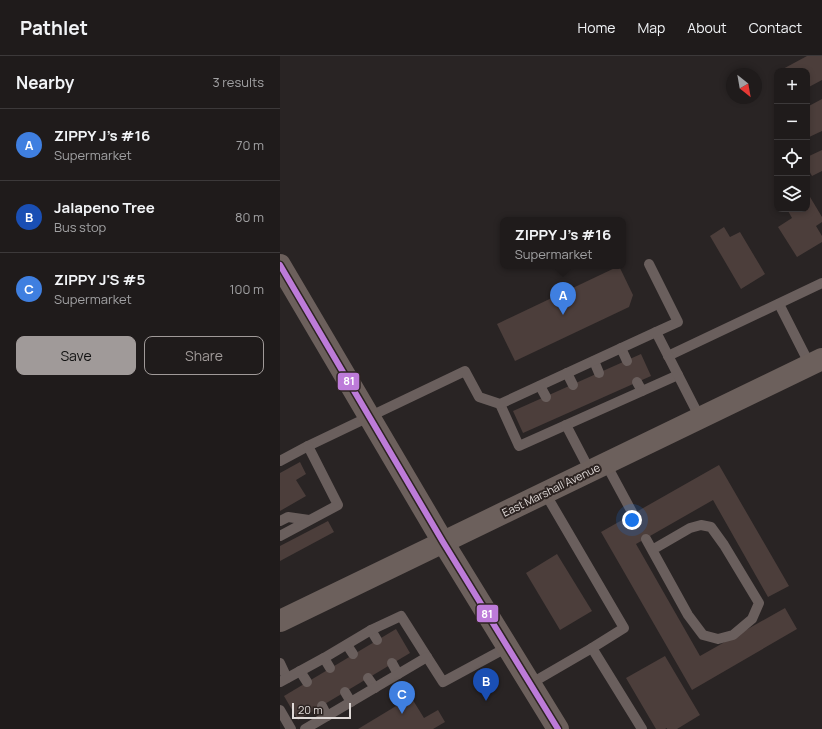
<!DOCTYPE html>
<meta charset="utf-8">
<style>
body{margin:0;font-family:Manrope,sans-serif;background:#2c2828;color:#f1f3f6}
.controls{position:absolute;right:12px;top:12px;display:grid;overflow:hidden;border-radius:8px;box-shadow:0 2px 6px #0003}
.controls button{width:36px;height:36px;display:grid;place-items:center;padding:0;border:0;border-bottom:1px solid #3c393a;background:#1f1b1b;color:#f1f3f6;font:20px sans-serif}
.compass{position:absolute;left:446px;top:12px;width:36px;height:36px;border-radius:50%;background:#1f1b1b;box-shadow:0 2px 6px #0003;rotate:149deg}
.scale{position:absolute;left:12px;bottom:10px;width:59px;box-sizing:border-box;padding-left:4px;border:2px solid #e0dad8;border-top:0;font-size:11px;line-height:14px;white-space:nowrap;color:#e0dad8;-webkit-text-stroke:3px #2c2321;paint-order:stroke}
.you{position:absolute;left:352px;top:464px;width:14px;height:14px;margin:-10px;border:3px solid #fff;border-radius:50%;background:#1a73e8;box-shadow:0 0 0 6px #1a73e833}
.badge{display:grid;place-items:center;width:26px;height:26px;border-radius:50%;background:#a09a99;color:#fff;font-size:13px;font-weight:700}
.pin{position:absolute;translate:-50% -33px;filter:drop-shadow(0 1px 2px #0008)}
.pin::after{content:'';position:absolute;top:21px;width:14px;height:12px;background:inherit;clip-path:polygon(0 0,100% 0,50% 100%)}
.popup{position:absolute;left:220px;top:161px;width:126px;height:52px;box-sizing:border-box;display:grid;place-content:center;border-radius:8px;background:#1f1b1b;filter:drop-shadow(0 1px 3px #0005);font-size:13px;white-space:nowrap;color:#a1a1a3}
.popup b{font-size:15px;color:#f1f3f6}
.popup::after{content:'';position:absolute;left:50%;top:100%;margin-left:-8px;border:8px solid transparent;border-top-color:#1f1b1b}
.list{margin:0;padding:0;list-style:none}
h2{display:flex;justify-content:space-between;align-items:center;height:52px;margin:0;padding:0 16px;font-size:17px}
h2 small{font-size:13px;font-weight:400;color:#a1a1a3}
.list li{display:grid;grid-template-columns:26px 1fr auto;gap:12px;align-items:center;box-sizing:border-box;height:72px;padding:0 16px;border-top:1px solid #3c393a}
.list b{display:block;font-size:15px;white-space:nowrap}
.list p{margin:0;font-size:13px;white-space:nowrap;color:#a1a1a3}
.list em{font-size:13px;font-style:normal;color:#a1a1a3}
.actions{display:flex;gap:8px;padding:12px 16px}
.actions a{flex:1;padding:9px 0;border:1px solid #a09a99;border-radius:8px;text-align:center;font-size:14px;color:#a09a99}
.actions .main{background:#a09a99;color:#111}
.icon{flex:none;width:22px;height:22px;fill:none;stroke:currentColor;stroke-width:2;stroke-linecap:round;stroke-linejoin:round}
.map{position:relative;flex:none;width:542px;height:673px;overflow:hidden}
header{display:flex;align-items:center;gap:24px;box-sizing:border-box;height:56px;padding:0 20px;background:#1f1b1b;border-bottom:1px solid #3c393a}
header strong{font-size:19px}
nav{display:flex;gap:22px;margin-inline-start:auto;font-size:14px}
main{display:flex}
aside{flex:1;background:#1f1b1b}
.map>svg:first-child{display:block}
.building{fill:#4c3e3b}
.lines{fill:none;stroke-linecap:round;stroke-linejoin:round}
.lane{stroke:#6a5f5d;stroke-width:10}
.primary{stroke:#6c605c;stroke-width:22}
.bus-1-casing{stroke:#2c2321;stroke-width:9}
.bus-1{stroke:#bd7bd9;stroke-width:6}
.labels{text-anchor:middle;stroke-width:4;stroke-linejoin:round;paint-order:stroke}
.street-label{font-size:11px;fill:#e0dad8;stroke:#2c2321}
.line-badge{stroke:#2c2321;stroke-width:1.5}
.badge-label{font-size:11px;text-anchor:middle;font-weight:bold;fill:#fff}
</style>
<header>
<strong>Pathlet</strong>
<nav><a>Home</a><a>Map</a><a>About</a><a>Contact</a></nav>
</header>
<main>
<aside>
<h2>Nearby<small>3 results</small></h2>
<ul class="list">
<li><span class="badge" style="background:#3f7fe0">A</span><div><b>ZIPPY J's #16</b><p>Supermarket</p></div><em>70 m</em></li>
<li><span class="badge" style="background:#1a4fb4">B</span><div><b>Jalapeno Tree</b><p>Bus stop</p></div><em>80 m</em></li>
<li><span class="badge" style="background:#3f7fe0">C</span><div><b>ZIPPY J'S #5</b><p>Supermarket</p></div><em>100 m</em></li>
</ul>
<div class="actions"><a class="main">Save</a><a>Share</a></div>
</aside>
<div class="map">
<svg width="542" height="673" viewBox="0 0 542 673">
<rect width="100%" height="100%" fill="#292424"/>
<g class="building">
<polygon points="527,0 542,0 542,24 527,32 527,15 502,15 501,14"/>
<polygon points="542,43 542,75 527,82 527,51"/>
<polygon points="542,94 542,115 532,120 527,111 527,101"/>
<polygon points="527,136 542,161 542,166 536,170 542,180 542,186 517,201 498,171 512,162 507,153 527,153"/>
<polygon points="444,171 450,181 460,176 485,218 461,233 430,180"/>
<polygon points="339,210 353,239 349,251 235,305 217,268"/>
<polygon points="361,298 371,320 243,377 233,355"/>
<polygon points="20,406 26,418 16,424 26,440 0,455 0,417"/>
<polygon points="439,409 509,530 488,541 433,444 356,488 420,600 505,552 517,573 412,634 321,476"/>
<polygon points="48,465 54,476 0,505 0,490"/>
<polygon points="277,498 312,555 280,574 246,517"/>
<polygon points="116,573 130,597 18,664 4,640"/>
<polygon points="385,600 420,659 397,673 387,673 387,672 385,673 376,673 346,622"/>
<polygon points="131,641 144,662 158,654 165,666 153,673 78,673"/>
</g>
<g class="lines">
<g class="lane">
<polyline points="369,208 398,266 376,276"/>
<polyline points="499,248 530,309"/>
<polyline points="341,292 347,305"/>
<polyline points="388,300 542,227"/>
<polyline points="314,305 319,317"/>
<polyline points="287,317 293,329"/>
<polyline points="357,326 362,335"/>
<polyline points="260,330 266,341"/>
<polyline points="220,348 239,390 398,319"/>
<polyline points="286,369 310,415"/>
<polyline points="0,405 28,390 185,315 199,341 220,348 376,276 420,362"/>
<polyline points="326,408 353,458"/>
<polyline points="265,437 344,572 312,592"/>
<polyline points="0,465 8,461 29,464"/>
<polyline points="0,480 58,449 28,390"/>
<polyline points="366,483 408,559 423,579 438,583 453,579 472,563 479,547 444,489 431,471 421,469 410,472 372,494"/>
<polyline points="91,574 97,584"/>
<polyline points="67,589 73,598"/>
<polyline points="44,602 50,612"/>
<polyline points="0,607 7,622"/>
<polyline points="112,607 118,618"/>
<polyline points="20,615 27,626"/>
<polyline points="88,622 95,632"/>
<polyline points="0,626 44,602 91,574 121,560 147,601"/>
<polyline points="250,628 312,592 362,673"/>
<polyline points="65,636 71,646"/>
<polyline points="42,650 47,660"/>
<polyline points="0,654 11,673"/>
<polyline points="25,673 147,601 163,626 228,591"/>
</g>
<g class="primary">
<polyline points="0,209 163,486 278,673"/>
<polyline points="0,565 542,303"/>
</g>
<g class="bus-1-casing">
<polyline id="bus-1" points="0,209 163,486 278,673"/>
</g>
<use href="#bus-1" class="bus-1"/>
</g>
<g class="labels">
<g class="street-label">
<text transform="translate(271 434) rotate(-26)" y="4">East Marshall Avenue</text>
</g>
</g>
<g class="line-badge">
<rect x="57" y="316" width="23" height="19" rx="4" fill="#bd7bd9"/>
<rect x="196" y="548" width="23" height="19" rx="4" fill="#bd7bd9"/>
</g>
<g class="badge-label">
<text x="69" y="329">81</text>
<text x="207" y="562">81</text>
</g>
</svg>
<div class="controls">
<button>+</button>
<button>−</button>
<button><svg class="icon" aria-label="locate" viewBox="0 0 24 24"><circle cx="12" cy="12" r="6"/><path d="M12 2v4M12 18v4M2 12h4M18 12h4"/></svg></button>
<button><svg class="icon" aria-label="layers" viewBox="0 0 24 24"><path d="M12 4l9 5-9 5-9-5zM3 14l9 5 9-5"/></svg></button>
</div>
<svg class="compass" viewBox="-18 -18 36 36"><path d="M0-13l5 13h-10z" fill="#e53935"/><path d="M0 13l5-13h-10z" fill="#a1a1a3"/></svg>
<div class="scale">20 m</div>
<div class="you"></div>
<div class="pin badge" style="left:283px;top:259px;background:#3f7fe0">A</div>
<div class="popup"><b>ZIPPY J's #16</b>Supermarket</div>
<div class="pin badge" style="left:206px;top:645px;background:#1a4fb4">B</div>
<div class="pin badge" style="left:122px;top:658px;background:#3f7fe0">C</div>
</div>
</main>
